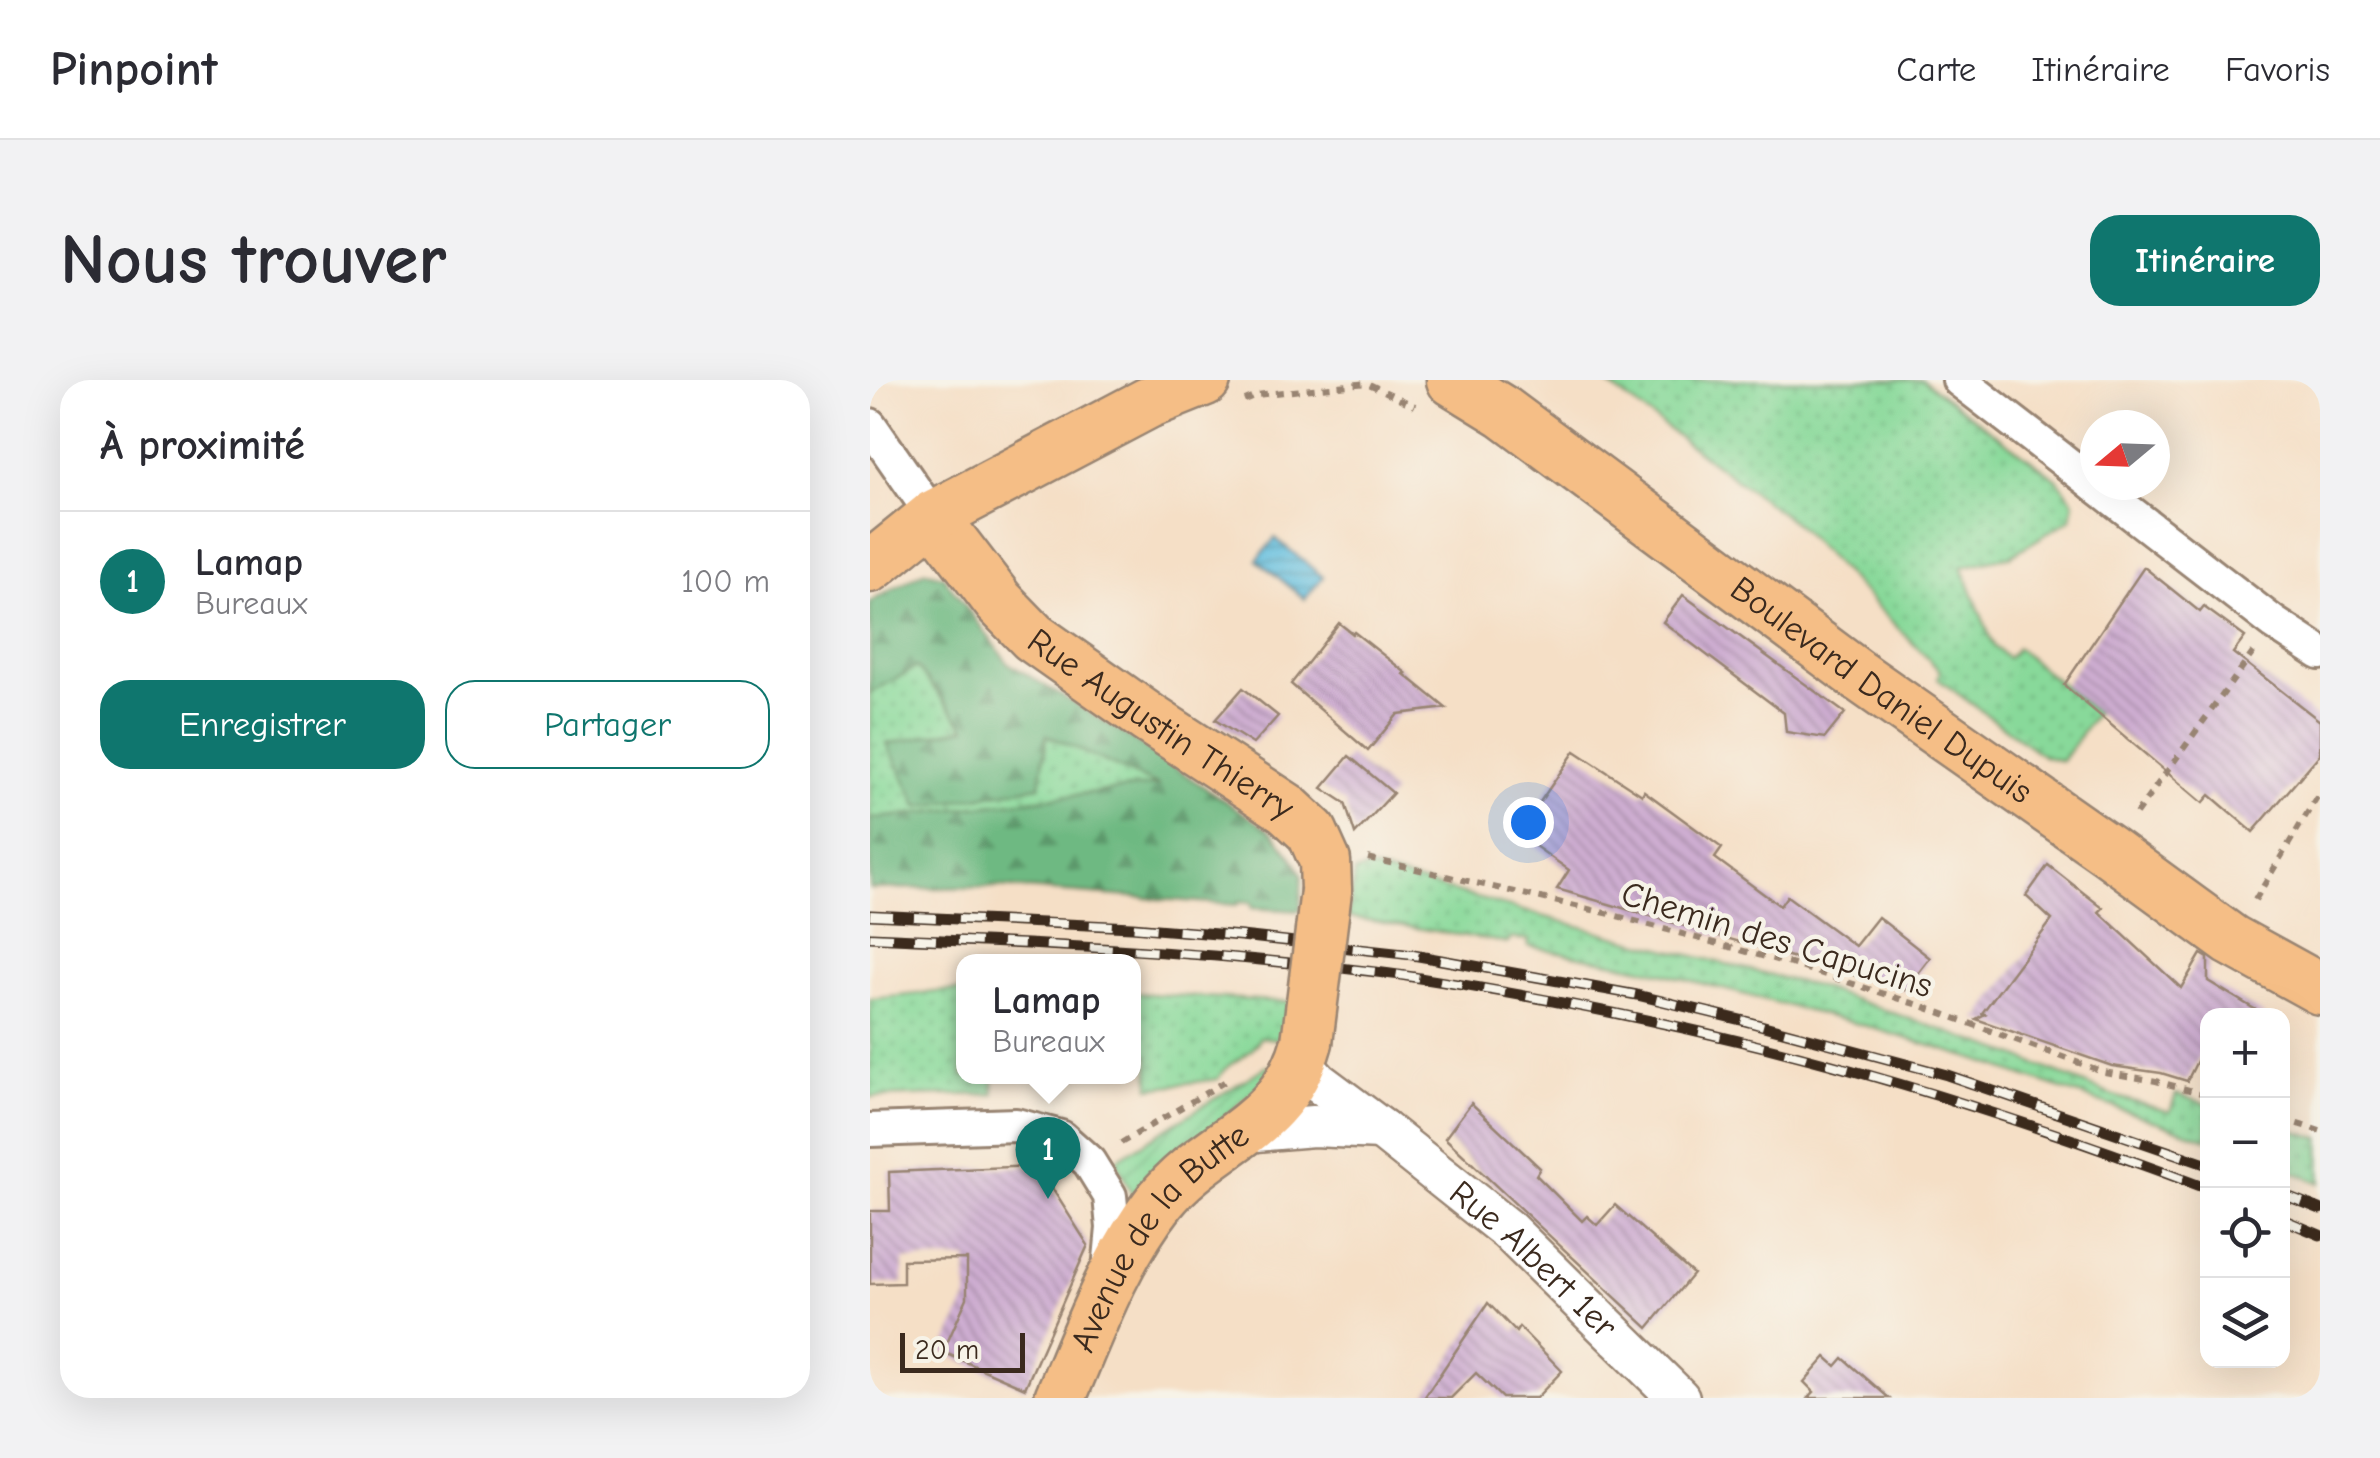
<!DOCTYPE html>
<html lang="fr">
<meta charset="utf-8">
<style>
body{margin:0;font-family:"Comic Neue",sans-serif;background:#f2f2f3;color:#2b2b33}
.controls{position:absolute;right:30px;bottom:30px;display:grid;overflow:hidden;border-radius:20px;box-shadow:0 10px 40px #0002}
.controls button{width:90px;height:90px;display:grid;place-items:center;padding:0;border:0;border-bottom:2px solid #e1e1e2;background:#fff;color:#2b2b33;font:50px sans-serif}
.compass{position:absolute;left:1210px;top:30px;width:90px;height:90px;border-radius:50%;background:#fff;box-shadow:0 10px 40px #0002;rotate:251deg}
.scale{position:absolute;left:30px;bottom:25px;width:125px;box-sizing:border-box;padding-left:10px;border:5px solid #3b2a1e;border-top:0;font-size:28px;line-height:35px;white-space:nowrap;color:#3b2a1e;-webkit-text-stroke:8px #f7f3e8;paint-order:stroke}
.you{position:absolute;left:658px;top:442px;width:35px;height:35px;margin:-25px;border:8px solid #fff;border-radius:50%;background:#1a73e8;box-shadow:0 0 0 15px #1a73e833}
.badge{display:grid;place-items:center;width:65px;height:65px;border-radius:50%;background:#0f766e;color:#fff;font-size:32px;font-weight:700}
.pin{position:absolute;translate:-50% -82px;filter:drop-shadow(0 2px 5px #0008)}
.pin::after{content:'';position:absolute;top:52px;width:35px;height:30px;background:inherit;clip-path:polygon(0 0,100% 0,50% 100%)}
.popup{position:absolute;left:86px;top:574px;width:185px;height:130px;box-sizing:border-box;display:grid;place-content:center;border-radius:20px;background:#fff;filter:drop-shadow(0 2px 8px #0005);font-size:32px;white-space:nowrap;color:#7c7c81}
.popup b{font-size:38px;color:#2b2b33}
.popup::after{content:'';position:absolute;left:50%;top:100%;margin-left:-20px;border:20px solid transparent;border-top-color:#fff}
.list{margin:0;padding:0;list-style:none}
h2{display:flex;justify-content:space-between;align-items:center;height:130px;margin:0;padding:0 40px;font-size:42px}
h2 small{font-size:32px;font-weight:400;color:#7c7c81}
.list li{display:grid;grid-template-columns:65px 1fr auto;gap:30px;align-items:center;box-sizing:border-box;height:140px;padding:0 40px;border-top:2px solid #e1e1e2}
.list b{display:block;font-size:38px;white-space:nowrap}
.list p{margin:0;font-size:32px;white-space:nowrap;color:#7c7c81}
.list em{font-size:32px;font-style:normal;color:#7c7c81}
.actions{display:flex;gap:20px;padding:30px 40px}
.actions a{flex:1;padding:22px 0;border:2px solid #0f766e;border-radius:30px;text-align:center;font-size:35px;color:#0f766e}
.actions .main{background:#0f766e;color:#fff}
.icon{flex:none;width:55px;height:55px;fill:none;stroke:currentColor;stroke-width:2;stroke-linecap:round;stroke-linejoin:round}
.map{position:relative;flex:none;width:1450px;height:1018px;overflow:hidden;border-radius:30px}
header{display:flex;align-items:center;gap:60px;box-sizing:border-box;height:140px;padding:0 50px;background:#fff;border-bottom:2px solid #e1e1e2}
header strong{font-size:48px}
nav{display:flex;gap:55px;margin-inline-start:auto;font-size:35px}
.intro{display:flex;align-items:center;justify-content:space-between;box-sizing:border-box;height:240px;padding:0 60px}
h1{margin:0;font-size:70px}
.button{padding:25px 45px;border-radius:30px;background:#0f766e;color:#fff;font-size:35px;font-weight:700}
main{display:flex;gap:60px;padding:0 60px}
aside{flex:1;background:#fff;border-radius:30px;box-shadow:0 10px 40px #0002}
.map>svg:first-child{display:block}
.grass{fill:url(#grass-dots);stroke:#62825c;stroke-width:2.5}
.forest{fill:url(#forest-firs);stroke:#547250;stroke-width:2.5}
.garden{fill:url(#garden-furrows);stroke:#62825c;stroke-width:2.5}
.water{fill:url(#water-rules);stroke:#4e747e;stroke-width:2.5}
.building{fill:url(#building-back-hatch)}
.lines{fill:none;stroke-linecap:round;stroke-linejoin:round}
.minor-casing{stroke:#988472;stroke-width:38}
.tertiary-casing{stroke:#988472;stroke-width:45}
.primary-casing{stroke:#988472;stroke-width:55}
.path{stroke:#988472;stroke-width:6;stroke-dasharray:8 8;stroke-linecap:butt}
.minor{stroke:#fff;stroke-width:32}
.tertiary{stroke:#fff;stroke-width:40}
.primary{stroke:#f5be86;stroke-width:50}
.rail-casing{stroke:#3b2a1e;stroke-width:11}
.rail{stroke:#f7f3e8;stroke-width:8;stroke-dasharray:22;stroke-linecap:butt}
.primary-bridge-casing{stroke:#988472;stroke-width:55;stroke-linecap:butt}
.primary-bridge{stroke:#f5be86;stroke-width:50}
.labels{text-anchor:middle;stroke-width:9;stroke-linejoin:round;paint-order:stroke}
.street-label{font-size:35px;fill:#3b2a1e;stroke:#f7f3e8}
</style>
<header>
<strong>Pinpoint</strong>
<nav><a>Carte</a><a>Itinéraire</a><a>Favoris</a></nav>
</header>
<div class="intro"><h1>Nous trouver</h1><a class="button">Itinéraire</a></div>
<main>
<aside>
<h2>À proximité<small></small></h2>
<ul class="list">
<li><span class="badge">1</span><div><b>Lamap</b><p>Bureaux</p></div><em>100 m</em></li>
</ul>
<div class="actions"><a class="main">Enregistrer</a><a>Partager</a></div>
</aside>
<div class="map">
<svg width="1450" height="1018" viewBox="0 0 1450 1018">
<defs>
<pattern id="grass-dots" width="8" height="8" patternUnits="userSpaceOnUse" patternTransform="scale(2.5)"><rect width="8" height="8" fill="#88d99a"/><path d="M2 2h.1M6 6h.1" fill="none" stroke="#76ba84" stroke-width="1.8" stroke-linecap="round"/></pattern>
<pattern id="forest-firs" width="22" height="20" patternUnits="userSpaceOnUse" patternTransform="scale(2.5)"><rect width="22" height="20" fill="#6eb982"/><path d="M5 1l3.5 6h-7zM16 11l3.5 6h-7z" fill="#5c976a"/></pattern>
<pattern id="garden-furrows" width="10" height="10" patternUnits="userSpaceOnUse" patternTransform="scale(2.5)"><rect width="10" height="10" fill="#88d99a"/><path d="M-1 1l2-2M0 10L10 0M9 11l2-2" fill="none" stroke="#76ba84"/></pattern>
<pattern id="water-rules" width="6" height="5" patternUnits="userSpaceOnUse" patternTransform="scale(2.5)"><rect width="6" height="5" fill="#61bedf"/><path d="M0 2.5h6" fill="none" stroke="#519bb4"/></pattern>
<pattern id="building-back-hatch" width="6" height="6" patternUnits="userSpaceOnUse" patternTransform="scale(2.5)"><rect width="6" height="6" fill="#ceadd1"/><path d="M-1 5l2 2M0 0l6 6M5-1l2 2" fill="none" stroke="#a88da9"/></pattern>
</defs>
<rect width="100%" height="100%" fill="#f7f3e8"/>
<filter id="ink" filterUnits="userSpaceOnUse"><feTurbulence type="fractalNoise" baseFrequency=".01" numOctaves="2"/><feDisplacementMap in="SourceGraphic" scale="20" xChannelSelector="R" yChannelSelector="G"/><feConvolveMatrix kernelMatrix="1 2 1 2 8 2 1 2 1" color-interpolation-filters="sRGB"/></filter>
<filter id="wash" filterUnits="userSpaceOnUse"><feTurbulence type="fractalNoise" baseFrequency=".0048" numOctaves="4" result="noise"/><feDisplacementMap in="SourceGraphic" scale="40" xChannelSelector="R" yChannelSelector="G"/><feGaussianBlur stdDeviation="2.25" result="paint"/><feColorMatrix in="noise" values="0 0 0 0 0 0 0 0 0 0 0 0 0 0 0 0 0 1.4 0 .05"/><feComposite in="paint" operator="in"/></filter>
<g filter="url(#wash)">
<rect width="100%" height="100%" fill="#f5dfc6"/>
<g class="grass">
<polygon points="732,0 1052,0 1187,99 1204,122 1201,139 1140,176 1092,187 1124,267 1138,278 1147,268 1226,333 1192,381 1173,376 1068,299 1070,291 926,144"/>
<polygon points="47,287 96,348 177,355 289,405 0,439 0,313"/>
<polygon points="499,488 759,560 945,606 1141,674 1244,716 1300,732 1306,714 1337,724 1337,759 1107,680 996,646 772,588 658,566 659,560 641,558 638,563 478,537 485,492"/>
<polygon points="75,611 93,611 93,696 123,697 124,714 0,717 0,619"/>
<path d="M263 613 420 622 416 660 390 657C380 681 359 677 348 699L280 708 278 675H263Z"/>
<polygon points="1412,747 1450,758 1450,803 1413,788"/>
</g>
<polygon class="forest" points="55,191 73,196 138,283 251,352 402,452 422,477 432,494 430,531 382,528 381,523 368,522 367,525 129,507 0,509 0,439 287,405 177,355 170,406 49,427 17,364 96,348 47,287 0,313 0,222"/>
<polygon class="garden" points="397,686 408,689 264,819 246,780"/>
<polygon class="water" points="405,158 453,197 435,219 387,180"/>
<g id="blocks">
<g class="building">
<polygon points="1274,187 1330,232 1334,227 1375,257 1363,273 1450,341 1450,374 1383,452 1340,415 1333,423 1194,305"/>
<polygon points="813,215 975,333 955,358 916,352 914,333 793,242"/>
<polygon points="469,243 483,254 484,252 536,293 534,294 576,328 528,334 498,371 421,304"/>
<polygon points="373,308 408,336 383,364 345,340"/>
<polygon points="705,371 772,415 774,411 852,468 845,478 910,526 917,516 985,566 1008,537 1060,578 1039,605 1042,606 1039,611 687,509 699,490 648,454"/>
<polygon points="479,376 523,413 485,454 475,423 452,408"/>
<polygon points="1178,485 1233,528 1229,532 1311,608 1331,574 1338,578 1338,601 1396,636 1338,636 1338,659 1317,701 1291,693 1242,686 1106,639 1115,634 1112,633 1182,540 1156,516"/>
<polygon points="601,723 670,788 666,795 712,841 717,836 727,845 745,825 823,894 778,948 575,758"/>
<polygon points="168,786 218,865 155,1008 73,972 97,918 97,879 33,880 33,903 0,904 0,831 20,831 19,792"/>
<polygon points="618,923 646,952 649,947 692,991 666,1018 632,1018 606,993 581,1018 554,1018"/>
<polygon points="956,977 966,986 973,978 1019,1018 938,1018 944,1012 934,1002"/>
</g>
</g>
</g>
<g filter="url(#ink)">
<use href="#blocks" fill-opacity="0" stroke="#988472" stroke-width="2.5"/>
<g class="lines">
<g class="minor-casing">
<g id="minor">
<polyline points="1089,0 1225,105"/>
<polyline points="0,45 63,136"/>
<polyline points="1225,105 1404,243 1450,273"/>
<polyline points="0,750 146,745 191,757 219,782 240,816 243,848 239,890"/>
</g>
</g>
<g class="tertiary-casing">
<g id="tertiary">
<path id="s1" d="M431 683 448 702 511 749 639 851 809 1018"/>
<polyline points="375,752 443,746 511,749"/>
</g>
</g>
<g class="primary-casing">
<g id="primary">
<path id="s2" d="M582 0 634 32 989 296 1239 471 1361 560 1450 609"/>
<path id="s3" d="M63 136 129 222 163 257 278 338 416 428 442 452 455 481 456 511"/>
<polyline points="0,187 63,136 278,23 335,0"/>
<path id="s4" d="M190 1018C219 950 244 880 290 821 340 759 413 750 437 662"/>
</g>
</g>
<g class="path">
<polyline points="374,20 386,15 497,3 545,26"/>
<polyline points="1266,434 1385,270"/>
<polyline points="498,478 740,534 921,584 1049,625 1234,692 1286,701 1338,715"/>
<polyline points="1385,520 1450,412"/>
<polyline points="1412,739 1450,751"/>
<polyline points="251,763 361,698"/>
</g>
<use href="#minor" class="minor"/>
<use href="#tertiary" class="tertiary"/>
<use href="#primary" class="primary"/>
<g class="rail-casing">
<g id="rail">
<polyline points="0,535 262,547 371,556 543,575 767,615 875,641 1077,695 1338,785"/>
<path d="M0 557C144 563 287 569 430 584 467 588 506 591 543 597 652 614 762 635 869 661 1028 699 1185 751 1338 809"/>
<polyline points="1412,814 1450,829"/>
<polyline points="1412,839 1450,855"/>
</g>
</g>
<use href="#rail" class="rail"/>
<g class="primary-bridge-casing">
<polyline id="primary-bridge" points="437,662 456,511"/>
</g>
<use href="#primary-bridge" class="primary-bridge"/>
</g>
</g>
<g class="labels">
<g class="street-label">
<text dy="12" stroke="none"><textPath href="#s2" startOffset="530">Boulevard Daniel Dupuis</textPath></text>
<text dy="12" stroke="none"><textPath href="#s3" startOffset="312">Rue Augustin Thierry</textPath></text>
<text transform="translate(907 559) rotate(17)" y="12">Chemin des Capucins</text>
<text dy="12" stroke="none"><textPath href="#s4" startOffset="192">Avenue de la Butte</textPath></text>
<text dy="12" stroke="none"><textPath href="#s1" startOffset="305">Rue Albert 1er</textPath></text>
</g>
</g>
</svg>
<div class="controls">
<button>+</button>
<button>−</button>
<button><svg class="icon" aria-label="locate" viewBox="0 0 24 24"><circle cx="12" cy="12" r="6"/><path d="M12 2v4M12 18v4M2 12h4M18 12h4"/></svg></button>
<button><svg class="icon" aria-label="layers" viewBox="0 0 24 24"><path d="M12 4l9 5-9 5-9-5zM3 14l9 5 9-5"/></svg></button>
</div>
<svg class="compass" viewBox="-18 -18 36 36"><path d="M0-13l5 13h-10z" fill="#e53935"/><path d="M0 13l5-13h-10z" fill="#7c7c81"/></svg>
<div class="scale">20 m</div>
<div class="you"></div>
<div class="pin badge" style="left:178px;top:819px">1</div>
<div class="popup"><b>Lamap</b>Bureaux</div>
</div>
</main>
